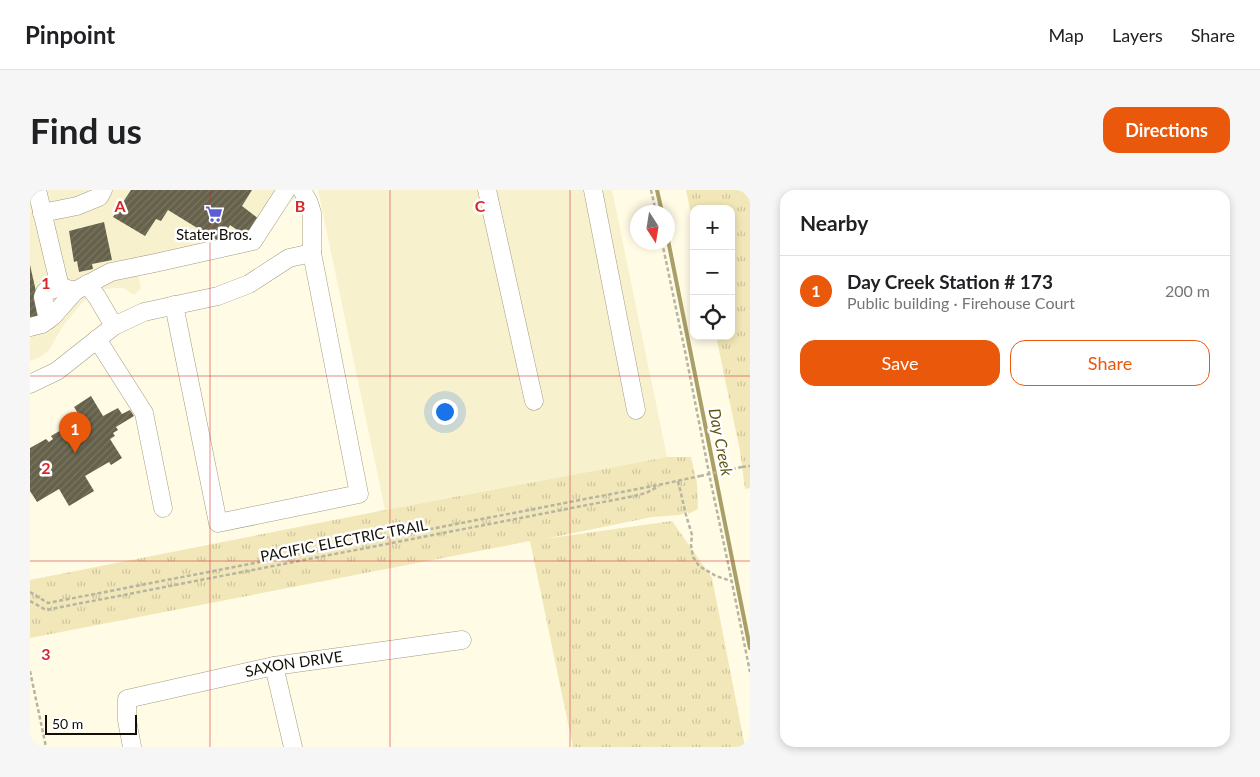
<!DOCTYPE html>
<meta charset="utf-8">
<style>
body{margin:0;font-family:Lato,sans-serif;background:#f6f6f6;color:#202124}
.controls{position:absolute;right:15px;top:15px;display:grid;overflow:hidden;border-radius:10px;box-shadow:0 2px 8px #0003}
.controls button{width:45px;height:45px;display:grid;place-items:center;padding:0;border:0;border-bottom:1px solid #e0e0e0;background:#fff;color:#202124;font:25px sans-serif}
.compass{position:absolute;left:600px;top:15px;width:45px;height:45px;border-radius:50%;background:#fff;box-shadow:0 2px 8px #0003;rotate:168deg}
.scale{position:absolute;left:15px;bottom:12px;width:92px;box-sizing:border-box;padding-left:5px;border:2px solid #110f06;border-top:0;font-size:14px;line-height:18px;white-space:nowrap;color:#110f06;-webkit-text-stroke:4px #fff;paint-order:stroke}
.you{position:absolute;left:414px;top:221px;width:18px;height:18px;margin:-12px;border:4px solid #fff;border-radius:50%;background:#1a73e8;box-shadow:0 0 0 8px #1a73e833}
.badge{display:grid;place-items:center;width:32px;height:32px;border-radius:50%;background:#ea580c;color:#fff;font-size:16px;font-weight:700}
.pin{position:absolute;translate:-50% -41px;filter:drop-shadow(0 1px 2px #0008)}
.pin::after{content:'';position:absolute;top:26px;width:18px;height:15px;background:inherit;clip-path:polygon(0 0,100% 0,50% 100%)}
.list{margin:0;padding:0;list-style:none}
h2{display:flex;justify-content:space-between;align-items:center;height:65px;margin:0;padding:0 20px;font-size:21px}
h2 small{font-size:16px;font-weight:400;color:#757577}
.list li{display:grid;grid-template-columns:32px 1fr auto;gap:15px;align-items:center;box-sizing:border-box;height:70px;padding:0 20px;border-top:1px solid #e0e0e0}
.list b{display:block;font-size:19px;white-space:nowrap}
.list p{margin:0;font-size:16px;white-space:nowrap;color:#757577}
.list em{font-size:16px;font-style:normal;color:#757577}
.actions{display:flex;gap:10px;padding:15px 20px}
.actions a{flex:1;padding:11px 0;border:1px solid #ea580c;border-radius:15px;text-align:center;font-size:18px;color:#ea580c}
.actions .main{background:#ea580c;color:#fff}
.icon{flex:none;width:28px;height:28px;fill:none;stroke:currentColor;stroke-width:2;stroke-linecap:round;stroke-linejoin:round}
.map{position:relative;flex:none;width:720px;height:557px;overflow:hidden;border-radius:15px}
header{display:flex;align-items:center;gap:30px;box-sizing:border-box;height:70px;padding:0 25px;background:#fff;border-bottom:1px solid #e0e0e0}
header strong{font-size:24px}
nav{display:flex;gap:28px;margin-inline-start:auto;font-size:18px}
.intro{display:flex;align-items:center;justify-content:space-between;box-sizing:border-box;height:120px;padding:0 30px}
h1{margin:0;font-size:35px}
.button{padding:12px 22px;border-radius:15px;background:#ea580c;color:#fff;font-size:18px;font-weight:700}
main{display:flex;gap:30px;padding:0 30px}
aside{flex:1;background:#fff;border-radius:15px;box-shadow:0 2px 8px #0003}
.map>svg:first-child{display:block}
.built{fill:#f7f1ce}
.grass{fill:url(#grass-tufts)}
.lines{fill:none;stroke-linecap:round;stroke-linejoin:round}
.stream{stroke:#aa9f69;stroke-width:4}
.building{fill:url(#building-hatch)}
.minor-casing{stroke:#a19c83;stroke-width:19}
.path{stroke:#b7b4a2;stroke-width:2.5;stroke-dasharray:4 2.5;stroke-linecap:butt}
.minor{stroke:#fff;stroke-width:18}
.path-bridge{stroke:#b7b4a2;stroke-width:2.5;stroke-dasharray:4 2.5;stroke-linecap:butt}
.grid{fill:none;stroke:#d62828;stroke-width:1;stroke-opacity:0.55}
.labels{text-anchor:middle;stroke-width:5;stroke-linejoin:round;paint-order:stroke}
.poi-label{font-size:15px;fill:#110f06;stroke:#fff}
.street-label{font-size:15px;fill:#110f06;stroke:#fff}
.water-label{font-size:16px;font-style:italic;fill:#615514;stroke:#fff}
.grid-label{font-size:16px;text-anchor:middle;font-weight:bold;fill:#d62828;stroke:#fff;stroke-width:5;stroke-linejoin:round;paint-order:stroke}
</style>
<header>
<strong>Pinpoint</strong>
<nav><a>Map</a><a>Layers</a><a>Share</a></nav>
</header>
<div class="intro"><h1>Find us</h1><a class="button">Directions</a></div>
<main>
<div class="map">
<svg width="720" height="557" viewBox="0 0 720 557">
<defs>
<pattern id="grass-tufts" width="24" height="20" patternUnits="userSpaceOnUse" patternTransform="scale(1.25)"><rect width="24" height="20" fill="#f1e7b8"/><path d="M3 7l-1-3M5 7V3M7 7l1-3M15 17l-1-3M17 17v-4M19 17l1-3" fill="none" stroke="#cec59d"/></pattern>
<pattern id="building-hatch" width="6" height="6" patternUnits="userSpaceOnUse" patternTransform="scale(1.25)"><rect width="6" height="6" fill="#66614a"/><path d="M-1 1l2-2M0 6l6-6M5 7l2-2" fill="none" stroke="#7a7664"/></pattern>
</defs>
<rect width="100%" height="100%" fill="#fffbe5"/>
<g class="built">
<polygon points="0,0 273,0 266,9 255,12 233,47 108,84 111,98 104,105 93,98 84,98 71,100 60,106 52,113 33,136 19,160 10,167 0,171"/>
<polygon points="288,0 582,0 637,267 355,320"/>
</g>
<g class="grass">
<polygon points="656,0 720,0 720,298 715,299 710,261 686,146 701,146 701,19 664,19 664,38"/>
<polygon points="637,267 661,267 667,293 668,319 658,324 658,322 649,325 622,327 514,349 642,331 682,388 715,557 543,557 500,351 0,448 0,390 355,320"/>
</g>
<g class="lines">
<g class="stream">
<polyline points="627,0 632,22"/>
<polyline points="638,50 720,458"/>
</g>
</g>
<g class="building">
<polygon points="101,0 222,0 212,16 229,29 216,46 200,35 190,52 138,20 131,31 126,29 115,46 83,27"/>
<polygon points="74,32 82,70 62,74 63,79 49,82 47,71 44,72 39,41"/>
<polygon points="0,75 12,128 0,131"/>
<polygon points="61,206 73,226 88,218 92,224 100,220 104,226 86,237 88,240 83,243 85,246 80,249 92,268 81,275 79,272 55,286 64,301 39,316 29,299 7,312 0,301 0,258 16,249 19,252 23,249 21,246 51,228 44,217"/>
</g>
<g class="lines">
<g class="minor-casing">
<g id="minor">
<polyline points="7,0 30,97"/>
<polyline points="457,0 504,211"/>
<polyline points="563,0 606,220"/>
<polyline points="12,23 47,16 69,7 73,0"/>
<polyline points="57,94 67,107 84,136"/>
<polyline points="144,115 188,333 329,304 282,63 282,23 279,13 272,0"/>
<polyline points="18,130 13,107 15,102 30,97 45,101 81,82 125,73 223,51 256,0"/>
<polyline points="0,137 12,134 23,126 45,101"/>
<polyline points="67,149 114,223 133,318"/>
<polyline points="0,194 27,181 84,136 114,122 188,106 219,94 259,68 282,63"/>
<polyline points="244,476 263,557"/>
<path id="s1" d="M102 557 97 530V509L244 476 432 450"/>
</g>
</g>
<g class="path">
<polyline points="621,0 626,22"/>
<polyline points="632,52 656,166 681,293 699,378 720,482"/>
<polyline points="712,277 720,276"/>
<polyline points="648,291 656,325 662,345 661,355 663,367 669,376 686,386 701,391"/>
<polyline points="0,402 18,413 633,294 670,286"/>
<polyline points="0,411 16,420 604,306 616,303 629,296"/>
<polyline points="0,481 16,557"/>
</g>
<use href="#minor" class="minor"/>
<polyline class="path-bridge" points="670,286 712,277"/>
</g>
<path class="grid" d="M180 0V557M360 0V557M540 0V557M0 186H720M0 371H720"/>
<defs>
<g id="supermarket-bare" transform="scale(1.35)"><path d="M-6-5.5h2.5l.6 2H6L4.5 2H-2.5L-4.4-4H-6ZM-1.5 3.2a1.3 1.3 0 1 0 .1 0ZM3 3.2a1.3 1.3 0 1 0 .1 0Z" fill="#5c5dd5" stroke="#fff" stroke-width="2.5" paint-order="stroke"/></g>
</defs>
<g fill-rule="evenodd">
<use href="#supermarket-bare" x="184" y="24"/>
</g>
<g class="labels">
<g class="poi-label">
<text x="184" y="50">Stater Bros.</text>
</g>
<g class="street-label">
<text transform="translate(314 351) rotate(-11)" y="5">PACIFIC ELECTRIC TRAIL</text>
<text dy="5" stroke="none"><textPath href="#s1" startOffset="219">SAXON DRIVE</textPath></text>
</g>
<g class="water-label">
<text transform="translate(691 252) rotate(79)" y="6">Day Creek</text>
</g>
</g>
<g class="grid-label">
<text x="90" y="22">A</text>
<text x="270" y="22">B</text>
<text x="450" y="22">C</text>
<text x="16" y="99">1</text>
<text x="16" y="284">2</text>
<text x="16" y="470">3</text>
</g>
</svg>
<div class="controls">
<button>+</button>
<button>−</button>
<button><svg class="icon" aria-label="locate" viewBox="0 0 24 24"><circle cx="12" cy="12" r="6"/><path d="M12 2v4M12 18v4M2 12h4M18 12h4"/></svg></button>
</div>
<svg class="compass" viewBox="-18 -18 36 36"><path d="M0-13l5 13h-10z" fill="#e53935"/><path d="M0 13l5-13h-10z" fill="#757577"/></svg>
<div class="scale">50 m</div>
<div class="you"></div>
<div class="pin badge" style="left:45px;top:263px">1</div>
</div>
<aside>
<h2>Nearby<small></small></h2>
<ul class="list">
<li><span class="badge">1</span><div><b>Day Creek Station # 173</b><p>Public building · Firehouse Court</p></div><em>200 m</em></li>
</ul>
<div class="actions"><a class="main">Save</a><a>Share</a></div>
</aside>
</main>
